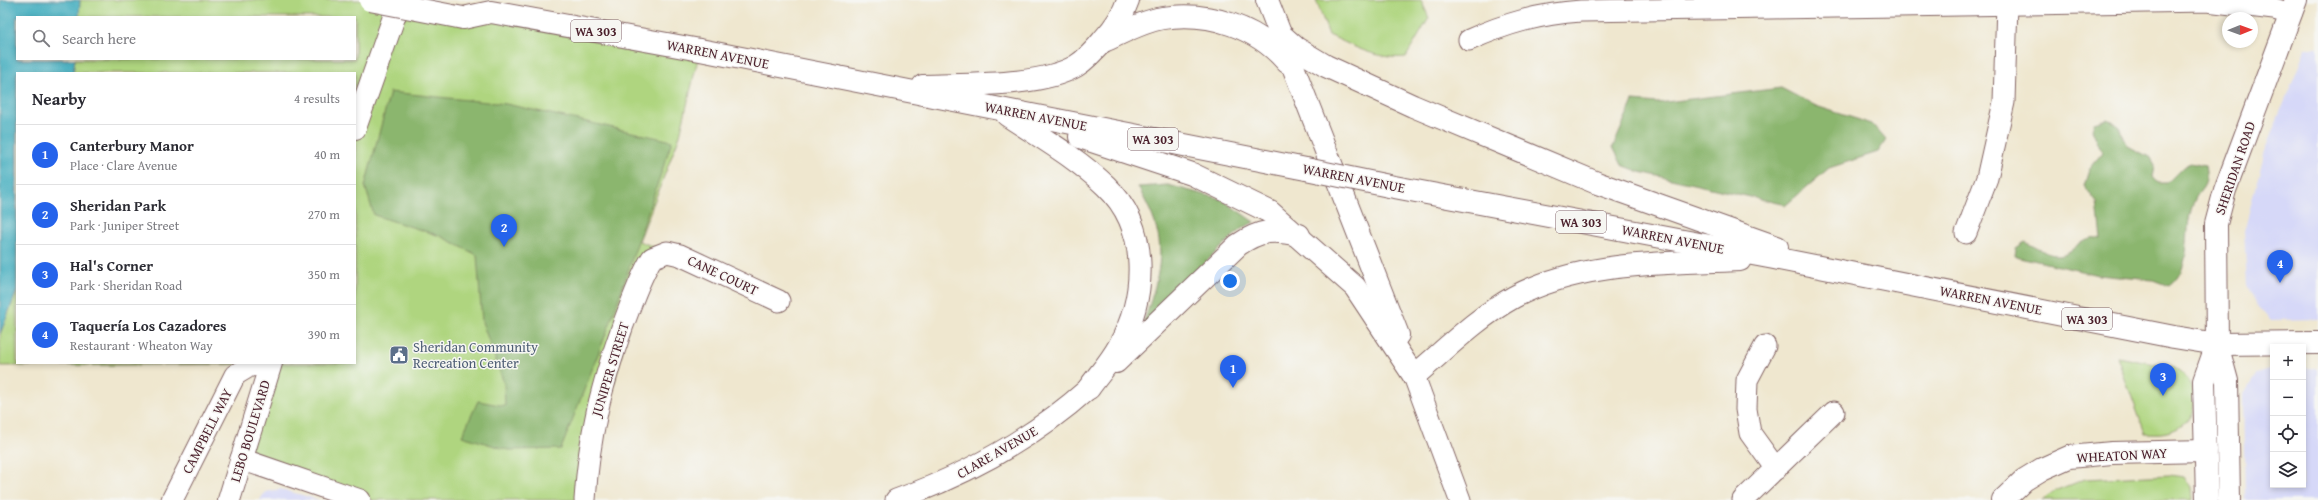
<!DOCTYPE html>
<meta charset="utf-8">
<style>
body{margin:0;font-family:"Gentium Book Plus",serif;background:#f2f2f3;color:#2b2b33}
.controls{position:absolute;right:12px;bottom:12px;display:grid;overflow:hidden;border-radius:0px;box-shadow:0 2px 6px #0003}
.controls button{width:36px;height:36px;display:grid;place-items:center;padding:0;border:0;border-bottom:1px solid #e1e1e2;background:#fff;color:#2b2b33;font:20px sans-serif}
.compass{position:absolute;left:2222px;top:12px;width:36px;height:36px;border-radius:50%;background:#fff;box-shadow:0 2px 6px #0003;rotate:89deg}
.you{position:absolute;left:1230px;top:281px;width:14px;height:14px;margin:-10px;border:3px solid #fff;border-radius:50%;background:#1a73e8;box-shadow:0 0 0 6px #1a73e833}
.badge{display:grid;place-items:center;width:26px;height:26px;border-radius:50%;background:#2563eb;color:#fff;font-size:13px;font-weight:700}
.pin{position:absolute;translate:-50% -33px;filter:drop-shadow(0 1px 2px #0008)}
.pin::after{content:'';position:absolute;top:21px;width:14px;height:12px;background:inherit;clip-path:polygon(0 0,100% 0,50% 100%)}
.list{margin:0;padding:0;list-style:none}
h2{display:flex;justify-content:space-between;align-items:center;height:52px;margin:0;padding:0 16px;font-size:17px}
h2 small{font-size:13px;font-weight:400;color:#7c7c81}
.list li{display:grid;grid-template-columns:26px 1fr auto;gap:12px;align-items:center;box-sizing:border-box;height:60px;padding:0 16px;border-top:1px solid #e1e1e2}
.list b{display:block;font-size:15px;white-space:nowrap}
.list p{margin:0;font-size:13px;white-space:nowrap;color:#7c7c81}
.list em{font-size:13px;font-style:normal;color:#7c7c81}
.icon{flex:none;width:22px;height:22px;fill:none;stroke:currentColor;stroke-width:2;stroke-linecap:round;stroke-linejoin:round}
.map{position:relative;flex:none;width:2318px;height:500px;overflow:hidden}
.search{position:absolute;background:#fff;box-shadow:0 2px 6px #0003;left:16px;top:16px;width:340px;height:44px;display:flex;align-items:center;gap:10px;box-sizing:border-box;padding:0 14px;border-radius:0px;color:#7c7c81;font-size:15px}
.panel{position:absolute;background:#fff;box-shadow:0 2px 6px #0003;left:16px;top:72px;width:340px;height:292px;border-radius:0px}
.map>svg:first-child{display:block}
.built{fill:#d6d8f8}
.green{fill:#afd57f;stroke:#7c7a55}
.forest{fill:#8bb66e;stroke:#6a6a4c}
.water{fill:#3eabbd;stroke:#446574}
.lines{fill:none;stroke-linecap:round;stroke-linejoin:round}
.minor-casing{stroke:#846564;stroke-width:23}
.major-casing{stroke:#846564;stroke-width:24}
.minor{stroke:#fff;stroke-width:21}
.major{stroke:#fff;stroke-width:22}
.major-bridge-casing{stroke:#846564;stroke-width:24;stroke-linecap:butt}
.major-bridge{stroke:#fff;stroke-width:22}
.labels{text-anchor:middle;stroke-width:3;stroke-linejoin:round;paint-order:stroke}
.shield{fill:#f6f6f2;stroke:#7e6067;stroke-width:1}
.shield-label{font-size:13px;font-weight:bold;fill:#4a1f2b}
.street-label{font-size:14px;fill:#4a1f2b;stroke:#f6f6f2}
.service-label{font-size:14px;fill:#4e5e75;stroke:#f6f6f2;text-anchor:start}
</style>
<div class="map">
<svg width="2318" height="500" viewBox="0 0 2318 500">
<rect width="100%" height="100%" fill="#f6f6f2"/>
<filter id="ink" filterUnits="userSpaceOnUse"><feTurbulence type="fractalNoise" baseFrequency=".025" numOctaves="2"/><feDisplacementMap in="SourceGraphic" scale="8" xChannelSelector="R" yChannelSelector="G"/><feConvolveMatrix kernelMatrix="1 2 1 2 8 2 1 2 1" color-interpolation-filters="sRGB"/></filter>
<filter id="wash" filterUnits="userSpaceOnUse"><feTurbulence type="fractalNoise" baseFrequency=".012" numOctaves="4" result="noise"/><feDisplacementMap in="SourceGraphic" scale="16" xChannelSelector="R" yChannelSelector="G"/><feGaussianBlur stdDeviation="0.9" result="paint"/><feColorMatrix in="noise" values="0 0 0 0 0 0 0 0 0 0 0 0 0 0 0 0 0 1.4 0 .05"/><feComposite in="paint" operator="in"/></filter>
<g filter="url(#wash)">
<rect width="100%" height="100%" fill="#efe7cf"/>
<g class="built">
<polygon points="2306,48 2318,48 2318,319 2271,320 2256,304 2247,285 2244,231 2266,147"/>
<polygon points="2273,368 2273,485 2303,485 2303,368 2318,368 2318,500 2245,500 2243,396 2257,373"/>
<polygon points="280,489 320,500 260,500 265,492"/>
</g>
<g class="green">
<polygon points="80,0 370,0 700,50 680,135 639,241 667,252 639,284 585,500 360,500 241,459 270,364 0,366 0,334 17,291 17,363 355,363 355,73 73,73 75,59 355,59 355,17 79,17"/>
<path d="M1316 0H1421L1429 18 1406 57C1378 60 1355 47 1329 35Z"/>
<path d="M2117 357 2175 368C2203 384 2201 425 2167 432 2160 434 2152 433 2145 433Z"/>
<polygon points="2169,475 2184,477 2192,487 2193,500 2042,500 2053,492 2085,479"/>
</g>
<g class="forest">
<polygon points="1781,88 1816,106 1872,124 1886,140 1878,152 1829,168 1786,205 1640,172 1622,165 1613,147 1633,101 1658,103"/>
<polygon points="390,92 506,104 672,141 611,321 561,449 508,450 462,436 478,401 505,406 504,383 482,322 477,255 440,236 374,215 365,186"/>
<path d="M2108 119 2119 127 2128 146 2151 158 2155 165 2153 177 2158 183H2167L2183 167 2190 163 2205 166C2210 191 2198 186 2192 207 2183 233 2194 267 2169 286L2153 280 2098 275 2015 256 2016 248 2025 242C2034 246 2047 255 2057 255 2076 255 2081 232 2101 239L2097 203 2084 185 2089 169 2102 153 2092 129 2094 123Z"/>
<path d="M1168 185 1221 199 1254 222 1241 229 1211 257 1142 328C1151 299 1165 266 1158 235 1155 218 1146 202 1138 187Z"/>
</g>
<polygon class="water" points="0,0 80,0 79,17 17,17 17,59 75,59 73,73 17,73 17,291 0,334"/>
</g>
<g filter="url(#ink)">
<g class="lines">
<g class="minor-casing">
<g id="minor">
<path d="M1469 40C1507 23 1539 14 1581 11L2207 1 2274 9 2291 14"/>
<polyline points="1966,233 1987,178 2004,102 2007,3"/>
<polyline points="1765,346 1747,380 1746,409 1750,433 1776,469"/>
<polyline points="1414,376 1460,500"/>
<polyline points="241,459 360,500"/>
<polyline points="172,500 235,375 250,366 270,364"/>
<path d="M585 500C589 434 601 387 623 325 632 302 639 279 652 258L667 252 680 255 779 301"/>
<path d="M896 500C966 475 1033 438 1089 388"/>
<polyline points="1743,500 1834,412"/>
</g>
</g>
<g class="major-casing">
<g id="major">
<polyline points="1267,0 1398,335"/>
<polyline points="463,18 491,12 700,50 1306,169"/>
<polyline points="1279,33 1296,48 1326,66 1413,106 1597,183 1777,247"/>
<path d="M1104 41C1122 33 1143 21 1163 18 1209 11 1257 27 1287 62"/>
<path d="M923 86C965 84 1040 87 1076 66 1087 59 1096 49 1104 39 1115 27 1123 15 1128 0"/>
<path d="M1007 115C1040 137 1077 158 1106 186 1150 228 1147 296 1119 346 1111 361 1099 374 1089 388"/>
<polyline points="355,128 400,0"/>
<polyline points="1080,137 1192,174 1270,212 1355,287 1414,376"/>
<polyline points="1389,186 1774,258 2174,337 2217,344 2318,343"/>
<path d="M1116 362 1238 245C1260 230 1273 229 1299 235"/>
<path d="M1414 376C1446 349 1478 317 1514 297 1583 260 1664 264 1740 260"/>
<polyline points="229,500 271,363"/>
<polyline points="2003,500 2024,480 2042,469 2069,457 2112,453 2206,451"/>
<polyline points="2207,500 2204,381 2217,344"/>
<polyline points="2229,500 2227,381 2217,344 2216,224 2225,190 2296,0"/>
</g>
</g>
<use href="#minor" class="minor"/>
<use href="#major" class="major"/>
<g class="major-bridge-casing">
<g id="major-bridge">
<polyline points="370,0 463,18"/>
<polyline points="1306,169 1389,186"/>
</g>
</g>
<use href="#major-bridge" class="major-bridge"/>
</g>
</g>
<defs>
<g id="civic-square" transform="scale(1)"><rect x="-9" y="-9" width="18" height="18" rx="4" fill="#5c6f8a" stroke="#f6f6f2"/><path d="M-.6-6.5H3V-4.5H.6V-3L4-1V1h2V6H-6V1h2V-1L-.6-3ZM-1.2 2.5V6h2.4V2.5Z" fill="#fff"/></g>
</defs>
<g fill-rule="evenodd">
<use href="#civic-square" x="399" y="355"/>
</g>
<g class="labels">
<g class="shield">
<rect x="571" y="20" width="50" height="22" rx="3"/>
<rect x="1128" y="128" width="50" height="22" rx="3"/>
<rect x="1556" y="211" width="50" height="22" rx="3"/>
<rect x="2062" y="308" width="50" height="22" rx="3"/>
</g>
<g class="shield-label">
<text x="596" y="36">WA 303</text>
<text x="1153" y="144">WA 303</text>
<text x="1581" y="227">WA 303</text>
<text x="2087" y="324">WA 303</text>
</g>
<g class="street-label">
<text transform="translate(718 54) rotate(11)" y="5">WARREN AVENUE</text>
<text transform="translate(1036 116) rotate(11)" y="5">WARREN AVENUE</text>
<text transform="translate(2235 168) rotate(-71)" y="5">SHERIDAN ROAD</text>
<text transform="translate(1354 178) rotate(11)" y="5">WARREN AVENUE</text>
<text transform="translate(1673 239) rotate(11)" y="5">WARREN AVENUE</text>
<text transform="translate(723 275) rotate(25)" y="5">CANE COURT</text>
<text transform="translate(1991 300) rotate(11)" y="5">WARREN AVENUE</text>
<text transform="translate(610 369) rotate(-73)" y="5">JUNIPER STREET</text>
<text transform="translate(207 431) rotate(-63)" y="5">CAMPBELL WAY</text>
<text transform="translate(250 431) rotate(-73)" y="5">LEBO BOULEVARD</text>
<text transform="translate(997 452) rotate(-30)" y="5">CLARE AVENUE</text>
<text transform="translate(2122 455) rotate(-3)" y="5">WHEATON WAY</text>
</g>
<g class="service-label">
<text x="413" y="352">Sheridan Community<tspan x="413" dy="16">Recreation Center</tspan></text>
</g>
</g>
</svg>
<div class="controls">
<button>+</button>
<button>−</button>
<button><svg class="icon" aria-label="locate" viewBox="0 0 24 24"><circle cx="12" cy="12" r="6"/><path d="M12 2v4M12 18v4M2 12h4M18 12h4"/></svg></button>
<button><svg class="icon" aria-label="layers" viewBox="0 0 24 24"><path d="M12 4l9 5-9 5-9-5zM3 14l9 5 9-5"/></svg></button>
</div>
<svg class="compass" viewBox="-18 -18 36 36"><path d="M0-13l5 13h-10z" fill="#e53935"/><path d="M0 13l5-13h-10z" fill="#7c7c81"/></svg>
<div class="you"></div>
<div class="pin badge" style="left:1233px;top:388px">1</div>
<div class="pin badge" style="left:504px;top:247px">2</div>
<div class="pin badge" style="left:2163px;top:396px">3</div>
<div class="pin badge" style="left:2280px;top:283px">4</div>
<div class="search"><svg class="icon" aria-label="search" viewBox="0 0 24 24"><circle cx="10" cy="10" r="6"/><path d="M15 15l6 6"/></svg>Search here</div>
<section class="panel">
<h2>Nearby<small>4 results</small></h2>
<ul class="list">
<li><span class="badge">1</span><div><b>Canterbury Manor</b><p>Place · Clare Avenue</p></div><em>40 m</em></li>
<li><span class="badge">2</span><div><b>Sheridan Park</b><p>Park · Juniper Street</p></div><em>270 m</em></li>
<li><span class="badge">3</span><div><b>Hal's Corner</b><p>Park · Sheridan Road</p></div><em>350 m</em></li>
<li><span class="badge">4</span><div><b>Taquería Los Cazadores</b><p>Restaurant · Wheaton Way</p></div><em>390 m</em></li>
</ul>
</section>
</div>
